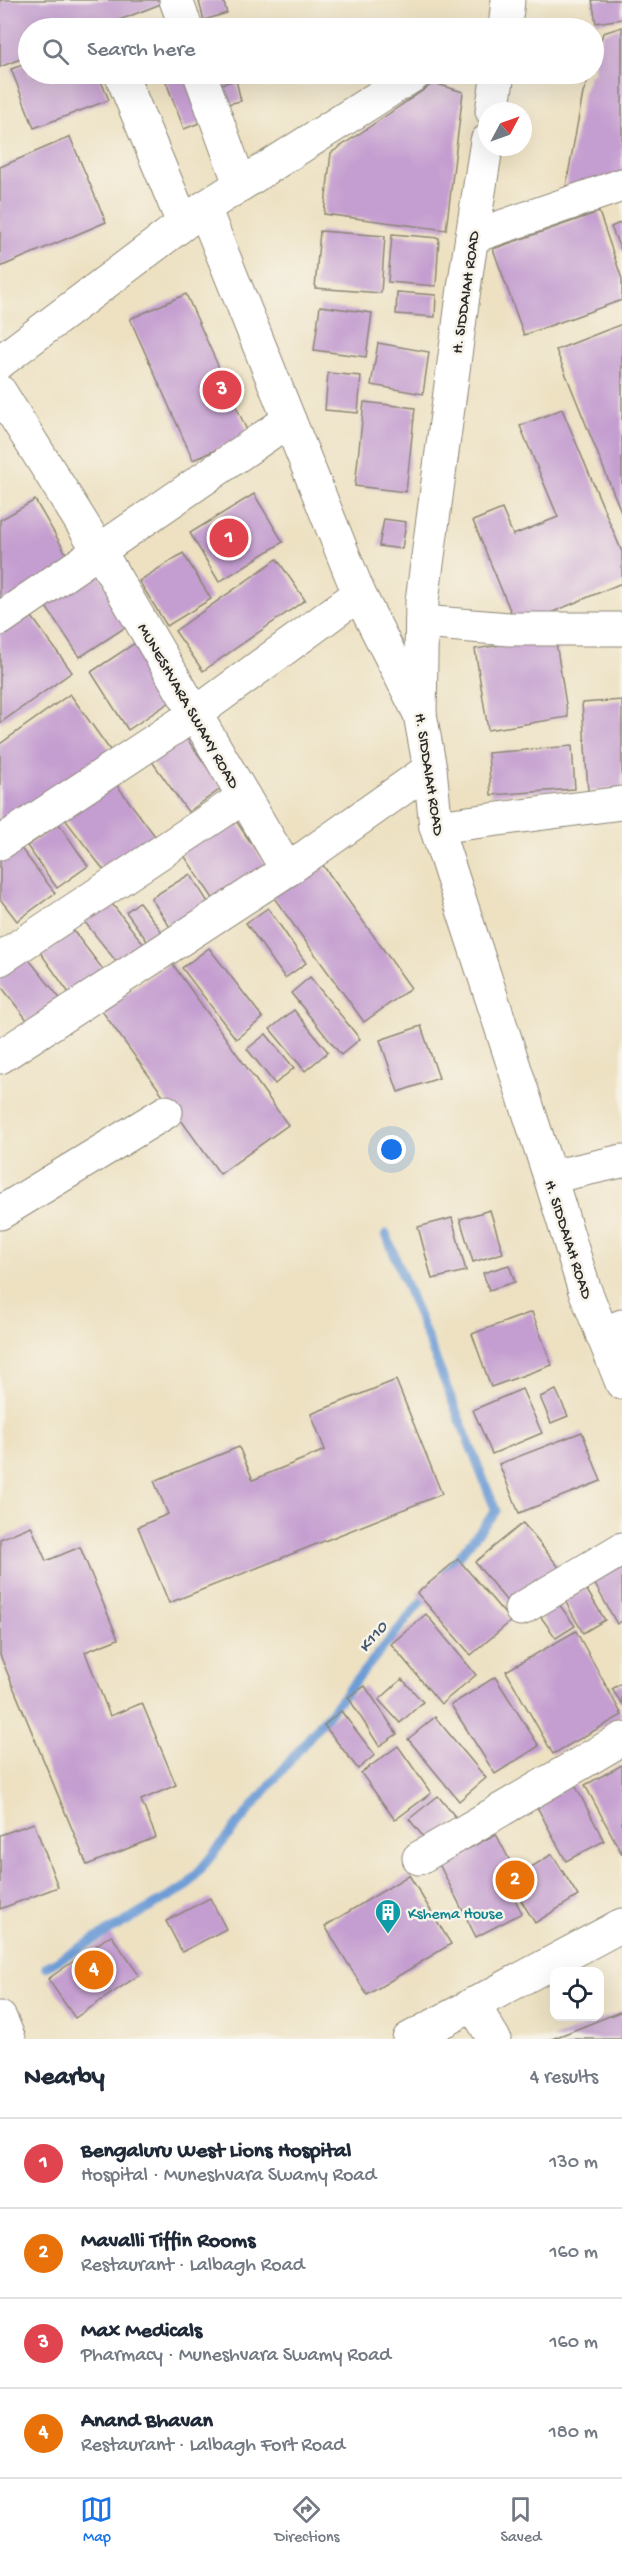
<!DOCTYPE html>
<meta charset="utf-8">
<style>
body{margin:0;font-family:"Gochi Hand",sans-serif;background:#f2f2f3;color:#1f2937}
.controls{position:absolute;right:18px;bottom:18px;display:grid;overflow:hidden;border-radius:12px;box-shadow:0 6px 24px #0002}
.controls button{width:54px;height:54px;display:grid;place-items:center;padding:0;border:0;border-bottom:2px solid #e0e1e3;background:#fff;color:#1f2937;font:30px sans-serif}
.compass{position:absolute;left:478px;top:102px;width:54px;height:54px;border-radius:50%;background:#fff;box-shadow:0 6px 24px #0002;rotate:49deg}
.you{position:absolute;left:392px;top:1150px;width:21px;height:21px;margin:-15px;border:4px solid #fff;border-radius:50%;background:#1a73e8;box-shadow:0 0 0 9px #1a73e833}
.badge{display:grid;place-items:center;width:39px;height:39px;border-radius:50%;background:#1a73e8;color:#fff;font-size:20px;font-weight:700}
.pin{position:absolute;translate:-50% -50%;border:3px solid #fff;box-shadow:0 2px 6px #0006}
.list{margin:0;padding:0;list-style:none}
h2{display:flex;justify-content:space-between;align-items:center;height:78px;margin:0;padding:0 24px;font-size:26px}
h2 small{font-size:20px;font-weight:400;color:#747a83}
.list li{display:grid;grid-template-columns:39px 1fr auto;gap:18px;align-items:center;box-sizing:border-box;height:90px;padding:0 24px;border-top:2px solid #e0e1e3}
.list b{display:block;font-size:22px;white-space:nowrap}
.list p{margin:0;font-size:20px;white-space:nowrap;color:#747a83}
.list em{font-size:20px;font-style:normal;color:#747a83}
.icon{flex:none;width:33px;height:33px;fill:none;stroke:currentColor;stroke-width:2;stroke-linecap:round;stroke-linejoin:round}
.map{position:relative;flex:none;width:622px;height:2039px;overflow:hidden}
.search{position:absolute;background:#fff;box-shadow:0 6px 24px #0002;left:18px;right:18px;top:18px;height:66px;display:flex;align-items:center;gap:15px;box-sizing:border-box;padding:0 21px;border-radius:33px;color:#747a83;font-size:22px}
.sheet{height:438px;background:#fff}
nav{display:flex;justify-content:space-around;align-items:center;box-sizing:border-box;height:84px;border-top:2px solid #e0e1e3;background:#fff;font-size:16px;color:#747a83}
nav a{display:grid;justify-items:center;gap:3px}
nav .on{color:#1a73e8}
.map>svg:first-child{display:block}
.lines{fill:none;stroke-linecap:round;stroke-linejoin:round}
.stream{stroke:#6d9cd6;stroke-width:9}
.building{fill:#c49ed0}
.minor-casing{stroke:#8c8676;stroke-width:35}
.major-casing{stroke:#8c8676;stroke-width:35}
.minor{stroke:#fff;stroke-width:33}
.major{stroke:#fff;stroke-width:33}
.labels{text-anchor:middle;stroke-width:5;stroke-linejoin:round;paint-order:stroke}
.street-label{font-size:16px;fill:#2b2b2b;stroke:#f7f3e8}
.culture-label{font-size:16px;fill:#0d838f;stroke:#f7f3e8;text-anchor:start}
.water-label{font-size:18px;font-style:italic;fill:#45586f;stroke:#f7f3e8}
</style>
<div class="map">
<svg width="622" height="2039" viewBox="0 0 622 2039">
<rect width="100%" height="100%" fill="#f7f3e8"/>
<filter id="ink" filterUnits="userSpaceOnUse"><feTurbulence type="fractalNoise" baseFrequency=".0167" numOctaves="2"/><feDisplacementMap in="SourceGraphic" scale="12" xChannelSelector="R" yChannelSelector="G"/><feConvolveMatrix kernelMatrix="1 2 1 2 8 2 1 2 1" color-interpolation-filters="sRGB"/></filter>
<filter id="wash" filterUnits="userSpaceOnUse"><feTurbulence type="fractalNoise" baseFrequency=".008" numOctaves="4" result="noise"/><feDisplacementMap in="SourceGraphic" scale="24" xChannelSelector="R" yChannelSelector="G"/><feGaussianBlur stdDeviation="1.35" result="paint"/><feColorMatrix in="noise" values="0 0 0 0 0 0 0 0 0 0 0 0 0 0 0 0 0 1.4 0 .05"/><feComposite in="paint" operator="in"/></filter>
<g filter="url(#wash)">
<rect width="100%" height="100%" fill="#ede1c2"/>
<g class="lines">
<g class="stream">
<polyline points="386,1234 496,1511 446,1572"/>
<polyline points="46,1967 186,1887 429,1592"/>
</g>
</g>
<g id="blocks">
<g class="building">
<polygon points="0,0 171,0 99,28 28,28 28,56 0,67"/>
<polygon points="205,0 223,0 227,13 204,20 199,2"/>
<polygon points="592,0 622,0 622,19 596,23"/>
<polygon points="170,20 173,28 148,28"/>
<polygon points="622,27 622,176 566,186 583,93 590,74 594,74 594,62 603,33"/>
<polygon points="28,63 28,74 98,74 109,100 34,128 11,69"/>
<polygon points="163,74 190,74 207,120 184,129"/>
<polygon points="236,80 241,101 223,105 218,85"/>
<polygon points="434,83 463,92 446,230 324,214 331,153"/>
<polygon points="70,137 106,222 0,267 0,167"/>
<polygon points="599,212 622,279 622,300 524,335 493,249"/>
<polygon points="622,222 622,253 611,227"/>
<polygon points="320,231 385,236 381,293 315,288"/>
<polygon points="392,234 439,238 436,286 388,282"/>
<polygon points="397,292 436,295 435,317 396,314"/>
<polygon points="186,294 249,435 193,460 130,319"/>
<polygon points="320,306 372,313 366,357 314,350"/>
<polygon points="622,324 622,514 556,350"/>
<polygon points="378,343 429,352 423,394 371,385"/>
<polygon points="328,373 361,376 358,413 325,410"/>
<polygon points="364,402 415,408 406,492 355,486"/>
<polygon points="562,409 622,552 622,583 517,627 473,521 502,509 513,535 558,517 520,426"/>
<polygon points="254,494 283,542 219,582 190,533"/>
<polygon points="35,500 74,567 0,606 0,520"/>
<polygon points="384,519 406,522 402,549 379,546"/>
<polygon points="183,553 211,599 167,626 139,581"/>
<polygon points="277,559 305,600 203,671 175,631"/>
<polygon points="94,567 132,623 80,657 42,601"/>
<polygon points="27,610 72,672 0,723 0,629"/>
<polygon points="555,636 568,717 488,730 475,649"/>
<polygon points="141,639 179,696 128,730 91,672"/>
<polygon points="70,694 115,757 0,827 0,744"/>
<polygon points="622,700 622,789 588,791 582,703"/>
<polygon points="180,729 222,788 188,812 146,753"/>
<polygon points="572,746 575,789 491,795 488,753"/>
<polygon points="113,780 161,844 109,877 64,818"/>
<polygon points="230,812 268,868 216,903 181,851"/>
<polygon points="59,824 88,866 57,888 27,846"/>
<polygon points="17,843 55,893 17,921 0,899 0,856"/>
<polygon points="317,857 411,988 364,1022 269,891"/>
<polygon points="190,874 215,913 177,938 151,898"/>
<polygon points="106,896 149,951 123,970 80,916"/>
<polygon points="139,902 169,941 155,952 126,912"/>
<polygon points="268,908 306,963 285,978 246,923"/>
<polygon points="69,925 105,972 71,996 37,948"/>
<polygon points="209,948 263,1018 236,1039 182,968"/>
<polygon points="27,957 63,1002 31,1025 0,985 0,973"/>
<polygon points="171,962 288,1125 220,1174 102,1011"/>
<polygon points="310,977 360,1039 341,1055 291,993"/>
<polygon points="294,1010 328,1052 305,1071 270,1029"/>
<polygon points="421,1026 439,1078 398,1092 380,1040"/>
<polygon points="266,1034 294,1068 275,1084 247,1049"/>
<polygon points="490,1210 503,1253 473,1262 460,1219"/>
<polygon points="452,1218 466,1271 432,1279 418,1227"/>
<polygon points="509,1265 515,1282 489,1290 483,1273"/>
<polygon points="532,1312 552,1365 491,1387 472,1334"/>
<polygon points="396,1380 442,1494 169,1603 138,1527 168,1514 154,1481 239,1447 253,1480 325,1450 311,1414"/>
<polygon points="522,1389 542,1433 492,1454 473,1410"/>
<polygon points="556,1390 568,1416 551,1423 540,1397"/>
<polygon points="582,1432 601,1481 519,1513 499,1464"/>
<polygon points="523,1523 562,1571 514,1610 475,1562"/>
<polygon points="31,1526 46,1561 80,1547 118,1639 85,1652 110,1716 142,1703 176,1785 141,1800 156,1837 87,1865 0,1655 0,1539"/>
<polygon points="458,1559 511,1621 471,1655 417,1593"/>
<polygon points="622,1563 622,1621 617,1624 592,1579"/>
<polygon points="585,1587 605,1620 583,1633 564,1599"/>
<polygon points="556,1600 575,1626 556,1638 538,1613"/>
<polygon points="426,1614 476,1675 441,1704 391,1644"/>
<polygon points="576,1631 622,1715 553,1754 506,1671"/>
<polygon points="495,1677 539,1746 495,1774 451,1705"/>
<polygon points="402,1679 423,1702 400,1723 379,1700"/>
<polygon points="622,1683 622,1704 612,1689"/>
<polygon points="365,1686 397,1734 379,1746 348,1697"/>
<polygon points="341,1711 375,1755 358,1769 324,1725"/>
<polygon points="435,1717 486,1778 459,1801 408,1739"/>
<polygon points="398,1746 431,1793 395,1820 361,1773"/>
<polygon points="622,1765 622,1854 585,1785"/>
<polygon points="574,1783 604,1841 566,1861 535,1803"/>
<polygon points="438,1796 458,1820 429,1844 409,1819"/>
<polygon points="34,1823 58,1887 0,1909 0,1835"/>
<polygon points="496,1834 514,1869 502,1875 522,1913 476,1937 439,1864"/>
<polygon points="552,1854 578,1896 535,1923 509,1881"/>
<polygon points="409,1875 451,1944 367,1995 325,1926"/>
<polygon points="210,1898 226,1929 182,1952 166,1921"/>
<polygon points="111,1935 139,1975 75,2018 48,1979"/>
<polygon points="622,2011 622,2039 552,2039"/>
</g>
</g>
</g>
<g filter="url(#ink)">
<use href="#blocks" fill-opacity="0" stroke="#8c8676" stroke-width="1.5"/>
<g class="lines">
<g class="minor-casing">
<g id="minor">
<polyline points="176,0 186,28"/>
<polyline points="121,74 183,223"/>
<polyline points="200,74 240,184"/>
<polyline points="204,208 359,594 420,714"/>
<polyline points="472,237 622,185"/>
<polyline points="0,362 204,208 415,74"/>
<polyline points="0,392 100,552 287,870 430,769"/>
<polyline points="0,619 289,420"/>
<polyline points="422,622 509,629 622,629"/>
<polyline points="436,827 622,803"/>
<polyline points="0,843 195,714 359,594"/>
<polyline points="0,959 244,797"/>
<polyline points="0,1057 287,870"/>
<polyline points="550,1177 622,1161"/>
<polyline points="0,1213 166,1112"/>
<polyline points="602,1334 622,1326"/>
<polyline points="521,1609 622,1549"/>
<polyline points="419,1858 622,1739"/>
<polyline points="473,2004 494,2039"/>
</g>
</g>
<g class="major-casing">
<g id="major">
<polyline points="505,28 508,0"/>
<polyline points="492,111 498,74"/>
<polyline points="487,141 465,281 422,601 420,714 430,769 436,827 550,1177 584,1288 622,1383"/>
<polyline points="0,2018 9,2039"/>
<polyline points="409,2039 622,1925"/>
</g>
</g>
<use href="#minor" class="minor"/>
<use href="#major" class="major"/>
</g>
</g>
<defs>
<g id="building-pin" transform="scale(1.35)"><path d="M0 17L-7.5 6A9.5 9.5 0 1 1 7.5 6Z" fill="#0f9aa8" stroke="#f7f3e8"/><path d="M-4-6H4V6H1V3H-1V6H-4ZM-2.5-4.3h1.7v1.8h-1.7ZM.8-4.3h1.7v1.8H.8ZM-2.5-1h1.7V.8h-1.7ZM.8-1h1.7V.8H.8Z" fill="#fff"/></g>
</defs>
<g fill-rule="evenodd">
<use href="#building-pin" x="388" y="1912"/>
</g>
<g class="labels">
<g class="street-label">
<text transform="translate(464 292) rotate(-82)" y="6">H. SIDDAIAH ROAD</text>
<text transform="translate(190 705) rotate(60)" y="6">MUNESHVARA SWAMY ROAD</text>
<text transform="translate(431 774) rotate(81)" y="6">H. SIDDAIAH ROAD</text>
<text transform="translate(570 1239) rotate(72)" y="6">H. SIDDAIAH ROAD</text>
</g>
<g class="culture-label">
<text x="408" y="1918">Kshema House</text>
</g>
<g class="water-label">
<text transform="translate(372 1636) rotate(-50)" y="6">K110</text>
</g>
</g>
</svg>
<div class="controls">
<button><svg class="icon" aria-label="locate" viewBox="0 0 24 24"><circle cx="12" cy="12" r="6"/><path d="M12 2v4M12 18v4M2 12h4M18 12h4"/></svg></button>
</div>
<svg class="compass" viewBox="-18 -18 36 36"><path d="M0-13l5 13h-10z" fill="#e53935"/><path d="M0 13l5-13h-10z" fill="#747a83"/></svg>
<div class="you"></div>
<div class="pin badge" style="left:229px;top:538px;background:#e0444e">1</div>
<div class="pin badge" style="left:515px;top:1880px;background:#e8710a">2</div>
<div class="pin badge" style="left:222px;top:390px;background:#e0444e">3</div>
<div class="pin badge" style="left:94px;top:1970px;background:#e8710a">4</div>
<div class="search"><svg class="icon" aria-label="search" viewBox="0 0 24 24"><circle cx="10" cy="10" r="6"/><path d="M15 15l6 6"/></svg>Search here</div>
</div>
<section class="sheet">
<h2>Nearby<small>4 results</small></h2>
<ul class="list">
<li><span class="badge" style="background:#e0444e">1</span><div><b>Bengaluru West Lions Hospital</b><p>Hospital · Muneshvara Swamy Road</p></div><em>130 m</em></li>
<li><span class="badge" style="background:#e8710a">2</span><div><b>Mavalli Tiffin Rooms</b><p>Restaurant · Lalbagh Road</p></div><em>160 m</em></li>
<li><span class="badge" style="background:#e0444e">3</span><div><b>Max Medicals</b><p>Pharmacy · Muneshvara Swamy Road</p></div><em>160 m</em></li>
<li><span class="badge" style="background:#e8710a">4</span><div><b>Anand Bhavan</b><p>Restaurant · Lalbagh Fort Road</p></div><em>180 m</em></li>
</ul>
</section>
<nav>
<a class="on"><svg class="icon" aria-label="map" viewBox="0 0 24 24"><path d="M3 6l6-2 6 2 6-2v14l-6 2-6-2-6 2zM9 4v14M15 6v14"/></svg>Map</a>
<a><svg class="icon" aria-label="directions" viewBox="0 0 24 24"><path d="M12 3l9 9-9 9-9-9zM9 14v-3h6M13 9l2 2-2 2"/></svg>Directions</a>
<a><svg class="icon" aria-label="saved" viewBox="0 0 24 24"><path d="M7 4h10v16l-5-4-5 4z"/></svg>Saved</a>
</nav>
